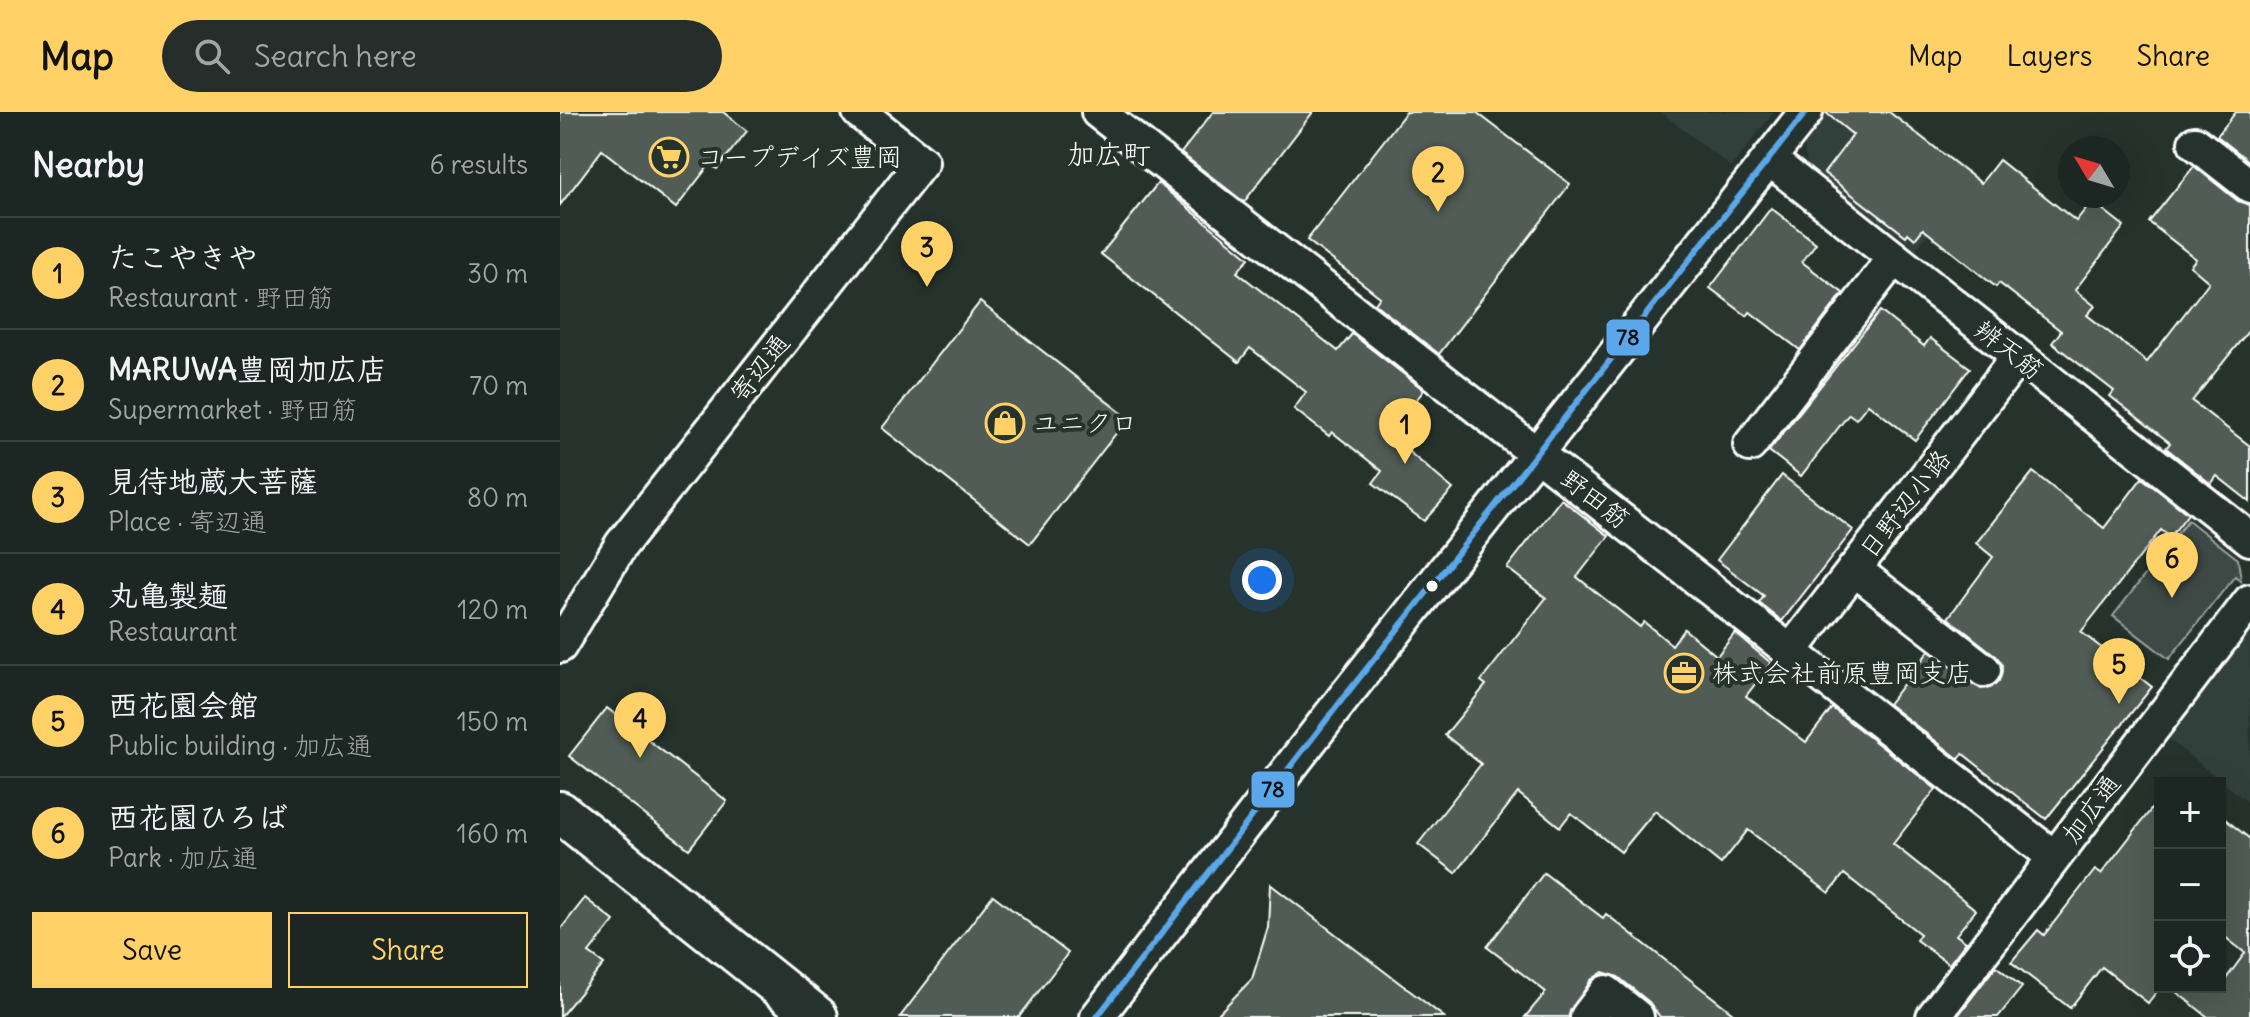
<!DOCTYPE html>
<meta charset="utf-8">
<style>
body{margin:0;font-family:Delius,"Klee One",sans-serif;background:#252e2a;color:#f1f3f6}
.controls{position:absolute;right:24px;bottom:24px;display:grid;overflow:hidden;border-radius:0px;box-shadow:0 8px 32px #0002}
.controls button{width:72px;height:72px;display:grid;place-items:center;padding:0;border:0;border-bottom:2px solid #3a4340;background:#1c2622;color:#f1f3f6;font:40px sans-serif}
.compass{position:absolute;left:1498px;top:24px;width:72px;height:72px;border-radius:50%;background:#1c2622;box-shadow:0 8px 32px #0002;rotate:308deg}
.you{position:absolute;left:702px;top:468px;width:28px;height:28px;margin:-20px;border:6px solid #fff;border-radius:50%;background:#1a73e8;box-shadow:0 0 0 12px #1a73e833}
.badge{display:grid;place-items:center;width:52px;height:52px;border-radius:50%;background:#ffd166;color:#111;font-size:26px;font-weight:700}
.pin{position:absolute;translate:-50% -66px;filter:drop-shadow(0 2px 4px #0008)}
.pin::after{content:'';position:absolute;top:42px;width:28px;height:24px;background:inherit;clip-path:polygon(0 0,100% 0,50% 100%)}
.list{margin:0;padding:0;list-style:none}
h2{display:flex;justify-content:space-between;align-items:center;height:104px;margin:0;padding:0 32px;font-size:34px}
h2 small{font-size:26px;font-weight:400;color:#a0a5a5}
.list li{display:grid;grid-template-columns:52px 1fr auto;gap:24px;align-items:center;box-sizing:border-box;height:112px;padding:0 32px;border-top:2px solid #3a4340}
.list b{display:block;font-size:30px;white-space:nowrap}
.list p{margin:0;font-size:26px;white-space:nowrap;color:#a0a5a5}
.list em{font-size:26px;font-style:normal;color:#a0a5a5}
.actions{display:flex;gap:16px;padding:24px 32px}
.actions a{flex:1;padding:18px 0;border:2px solid #ffd166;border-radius:0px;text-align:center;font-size:28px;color:#ffd166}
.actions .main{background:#ffd166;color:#111}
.icon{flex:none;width:44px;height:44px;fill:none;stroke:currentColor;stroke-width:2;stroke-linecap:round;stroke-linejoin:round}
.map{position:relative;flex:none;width:1690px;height:905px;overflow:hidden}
header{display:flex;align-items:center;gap:48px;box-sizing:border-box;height:112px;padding:0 40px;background:#ffd166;color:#111}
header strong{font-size:38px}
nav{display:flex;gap:44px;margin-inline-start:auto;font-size:28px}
.search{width:560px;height:72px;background:#252e2a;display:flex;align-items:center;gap:20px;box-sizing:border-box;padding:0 28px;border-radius:44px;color:#a0a5a5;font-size:30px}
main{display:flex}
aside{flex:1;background:#1c2622}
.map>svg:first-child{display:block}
.built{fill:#333f3a}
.green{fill:#3e4944;stroke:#9ea4a2;stroke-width:2}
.building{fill:#515c57;stroke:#fff;stroke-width:2}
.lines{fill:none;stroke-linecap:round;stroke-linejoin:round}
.minor-casing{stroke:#fff;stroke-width:38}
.tertiary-casing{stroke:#fff;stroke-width:46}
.minor{stroke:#26332d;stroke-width:32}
.tertiary{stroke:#26332d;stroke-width:40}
.bus-1-casing{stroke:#26332d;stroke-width:12}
.bus-1{stroke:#5aa8eb;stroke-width:6}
.bus-dot{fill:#fff;stroke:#26332d;stroke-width:3}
.labels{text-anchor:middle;stroke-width:8;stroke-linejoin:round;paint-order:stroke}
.poi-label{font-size:26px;fill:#fff;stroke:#26332d;text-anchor:start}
.street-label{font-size:26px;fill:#fff;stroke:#26332d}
.neighbourhood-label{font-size:28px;fill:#fff;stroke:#26332d}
.line-badge{stroke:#26332d;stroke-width:3}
.pale-badge-label{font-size:22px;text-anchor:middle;font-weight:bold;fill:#111}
</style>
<header>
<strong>Map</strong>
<div class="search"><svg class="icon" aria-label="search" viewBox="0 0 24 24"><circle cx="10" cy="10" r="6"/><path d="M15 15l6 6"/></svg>Search here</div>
<nav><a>Map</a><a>Layers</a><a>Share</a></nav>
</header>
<main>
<aside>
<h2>Nearby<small>6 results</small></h2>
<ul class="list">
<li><span class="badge">1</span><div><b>たこやきや</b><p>Restaurant · 野田筋</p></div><em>30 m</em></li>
<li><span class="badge">2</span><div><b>MARUWA豊岡加広店</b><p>Supermarket · 野田筋</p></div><em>70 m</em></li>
<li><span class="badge">3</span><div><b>見待地蔵大菩薩</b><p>Place · 寄辺通</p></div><em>80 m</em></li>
<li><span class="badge">4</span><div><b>丸亀製麺</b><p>Restaurant</p></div><em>120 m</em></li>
<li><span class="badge">5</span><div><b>西花園会館</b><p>Public building · 加広通</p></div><em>150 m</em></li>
<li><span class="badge">6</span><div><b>西花園ひろば</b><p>Park · 加広通</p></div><em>160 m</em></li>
</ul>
<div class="actions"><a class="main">Save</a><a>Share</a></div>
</aside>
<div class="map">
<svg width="1690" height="905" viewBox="0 0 1690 905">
<rect width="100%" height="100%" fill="#26332d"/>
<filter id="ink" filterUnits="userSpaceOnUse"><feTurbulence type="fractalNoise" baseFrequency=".0125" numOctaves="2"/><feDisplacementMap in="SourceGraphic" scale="16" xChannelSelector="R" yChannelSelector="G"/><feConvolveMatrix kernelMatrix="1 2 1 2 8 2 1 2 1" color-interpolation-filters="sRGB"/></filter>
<g filter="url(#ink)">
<g class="built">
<polygon points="1101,0 1214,0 1171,55"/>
<polygon points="1269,0 1333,0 1414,63 1356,137 1247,54 1244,33"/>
<polygon points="1690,518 1690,692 1606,625"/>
</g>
<polygon class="green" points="1628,408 1678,447 1681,469 1675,464 1609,547 1553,504"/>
<g class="building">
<polygon points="0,0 163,0 187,19 157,57 150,52 116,96 42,38 0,93"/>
<polygon points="653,0 753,0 684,90 621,41"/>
<polygon points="846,0 916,0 1010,72 879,242 815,192 820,185 747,128"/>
<polygon points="1265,0 1329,0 1421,71 1439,48 1516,109 1532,89 1564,114 1515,178 1535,194 1527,203 1587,250 1649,170 1630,154 1636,147 1589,110 1634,54 1678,89 1690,93 1690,217 1632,289 1690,334 1690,390 1657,364 1651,372 1606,336 1610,331 1550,284 1554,279 1492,231 1501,219 1439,171 1436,175 1363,117 1355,127 1348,121 1346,124 1264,61 1293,23"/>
<polygon points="1676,0 1690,0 1690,50 1657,24"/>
<polygon points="598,71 689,146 677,160 778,239 792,222 864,278 829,323 893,377 864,409 813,371 822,359 772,320 769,324 734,297 746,280 690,236 679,250 541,142"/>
<polygon points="1211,96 1256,131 1242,150 1283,181 1240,238 1190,200 1187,204 1150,176"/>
<polygon points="420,190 568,306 470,432 322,316"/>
<polygon points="1320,199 1364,234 1370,226 1410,256 1355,328 1308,292 1296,307 1289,302 1241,364 1209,339"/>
<polygon points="1473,360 1544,416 1582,366 1628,402 1610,425 1601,418 1521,520 1592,575 1486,707 1403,642 1399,647 1328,592 1369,539 1421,577 1430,576 1439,569 1442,552 1436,544 1388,506 1433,445 1416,431"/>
<polygon points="1222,363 1293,418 1222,509 1199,491 1204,484 1157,448"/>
<polygon points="1001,387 1049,424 1017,465 1080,515 1084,510 1112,533 1124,517 1157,544 1175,521 1211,551 1186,584 1246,630 1272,596 1376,677 1333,732 1416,798 1396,823 1406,830 1389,852 1356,828 1360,822 1284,762 1269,781 1188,718 1161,752 1095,699 1061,740 1011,701 1000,715 958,681 896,761 858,732 921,652 885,623 926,573 921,569 986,486 947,456"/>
<polygon points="47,596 167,689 129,737 9,644"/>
<polygon points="1600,686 1600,875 1588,891 1542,855 1510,896 1451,850 1478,818 1484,823 1535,758 1541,762"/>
<polygon points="1660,703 1690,727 1690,905 1648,905 1610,875 1660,875 1685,841 1660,821"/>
<polygon points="984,761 1043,806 1046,802 1178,905 1100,905 1089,890 1058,865 1043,860 1031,868 1008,905 965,905 986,880 927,835"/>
<polygon points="710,772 884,905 655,905 692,867 708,815"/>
<polygon points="433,783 508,841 459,905 340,905"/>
<polygon points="25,786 54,809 29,841 44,852 0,905 0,818"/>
<polygon points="1436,854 1462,875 1438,905 1397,905"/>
</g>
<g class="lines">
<g class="minor-casing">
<g id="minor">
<polyline points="538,0 1494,745"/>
<polyline points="1635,31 1690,74"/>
<polyline points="1209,47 1690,427"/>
<polyline points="1190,333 1334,146"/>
<polyline points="1294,457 1424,558"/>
<polyline points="0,534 61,433 362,50 299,0"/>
<polyline points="1231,539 1458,245"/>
<polyline points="537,905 785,584 1246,0"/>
<polyline points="1027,905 1046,880 1077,905"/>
<polyline points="1373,905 1690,489"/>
</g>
</g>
<g class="tertiary-casing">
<polyline id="tertiary" points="0,700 257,905"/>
</g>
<use href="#minor" class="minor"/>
<use href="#tertiary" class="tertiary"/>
<g class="bus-1-casing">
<polyline id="bus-1" points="537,905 785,584 1246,0"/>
</g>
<use href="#bus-1" class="bus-1"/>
</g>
</g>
<defs>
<g id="supermarket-ring" transform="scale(2)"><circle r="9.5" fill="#26332d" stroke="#ffd166" stroke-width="1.5"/><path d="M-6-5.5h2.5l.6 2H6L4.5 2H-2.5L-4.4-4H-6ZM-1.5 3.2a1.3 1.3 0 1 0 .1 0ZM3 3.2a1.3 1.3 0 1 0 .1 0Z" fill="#ffd166"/></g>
<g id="shop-ring" transform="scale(2)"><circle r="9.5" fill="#26332d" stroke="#ffd166" stroke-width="1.5"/><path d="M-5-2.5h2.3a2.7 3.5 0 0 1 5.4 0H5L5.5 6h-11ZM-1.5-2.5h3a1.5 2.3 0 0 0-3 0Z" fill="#ffd166"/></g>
<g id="office-ring" transform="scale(2)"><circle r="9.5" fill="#26332d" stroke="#ffd166" stroke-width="1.5"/><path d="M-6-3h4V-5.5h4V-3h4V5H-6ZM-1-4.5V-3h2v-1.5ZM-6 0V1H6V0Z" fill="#ffd166"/></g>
</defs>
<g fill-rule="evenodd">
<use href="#supermarket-ring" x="109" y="45"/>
<use href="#shop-ring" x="445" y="311"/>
<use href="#office-ring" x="1124" y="561"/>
</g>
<circle class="bus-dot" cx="872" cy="474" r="7"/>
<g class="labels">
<g class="poi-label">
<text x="137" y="54">コープデイズ豊岡</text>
<text x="473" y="320">ユニクロ</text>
<text x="1152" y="570">株式会社前原豊岡支店</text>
</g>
<g class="street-label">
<text transform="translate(1449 238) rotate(38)" y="9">辨天筋</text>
<text transform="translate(200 256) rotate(-52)" y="9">寄辺通</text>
<text transform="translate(1035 387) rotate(38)" y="9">野田筋</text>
<text transform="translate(1345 392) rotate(-52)" y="9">日野辺小路</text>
<text transform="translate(1531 697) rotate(-53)" y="9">加広通</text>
</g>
<g class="neighbourhood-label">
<text x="549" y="52">加広町</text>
</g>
</g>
<g class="line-badge">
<rect x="1045" y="206" width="46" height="39" rx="8" fill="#5aa8eb"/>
<rect x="690" y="658" width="46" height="39" rx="8" fill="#5aa8eb"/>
</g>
<g class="pale-badge-label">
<text x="1068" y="233">78</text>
<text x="713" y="685">78</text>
</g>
</svg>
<div class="controls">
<button>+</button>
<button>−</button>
<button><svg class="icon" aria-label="locate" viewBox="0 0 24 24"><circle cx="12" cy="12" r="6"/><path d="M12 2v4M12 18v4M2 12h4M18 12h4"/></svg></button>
</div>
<svg class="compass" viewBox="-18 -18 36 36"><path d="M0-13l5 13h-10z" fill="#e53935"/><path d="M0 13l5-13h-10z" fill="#a0a5a5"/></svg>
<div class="you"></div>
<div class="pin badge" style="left:845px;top:352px">1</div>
<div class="pin badge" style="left:878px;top:100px">2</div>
<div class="pin badge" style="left:367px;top:175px">3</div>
<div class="pin badge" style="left:80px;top:646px">4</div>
<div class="pin badge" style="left:1559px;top:592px">5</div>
<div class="pin badge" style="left:1612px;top:486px">6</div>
</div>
</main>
